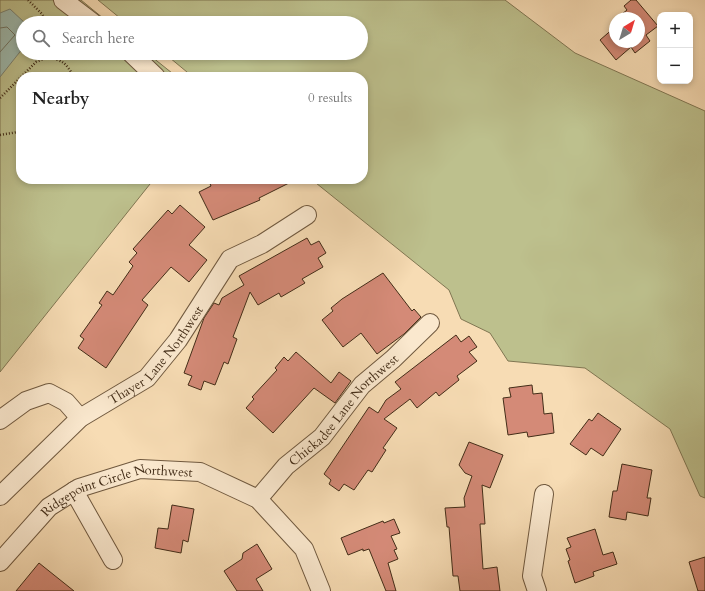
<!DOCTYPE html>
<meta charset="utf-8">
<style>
body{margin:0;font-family:Cardo,serif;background:#f6f6f6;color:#222}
.controls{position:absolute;right:12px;top:12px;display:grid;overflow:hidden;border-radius:8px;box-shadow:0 2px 6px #0003}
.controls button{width:36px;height:36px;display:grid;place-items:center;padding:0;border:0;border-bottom:1px solid #e0e0e0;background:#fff;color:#222;font:20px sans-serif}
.compass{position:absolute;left:609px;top:12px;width:36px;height:36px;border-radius:50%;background:#fff;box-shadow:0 2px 6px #0003;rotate:38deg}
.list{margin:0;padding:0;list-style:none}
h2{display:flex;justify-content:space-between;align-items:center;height:52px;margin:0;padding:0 16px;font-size:17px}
h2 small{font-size:13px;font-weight:400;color:#767676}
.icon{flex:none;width:22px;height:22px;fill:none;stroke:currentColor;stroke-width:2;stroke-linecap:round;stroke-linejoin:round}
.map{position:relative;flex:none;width:705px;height:591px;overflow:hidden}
.search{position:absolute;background:#fff;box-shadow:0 2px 6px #0003;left:16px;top:16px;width:352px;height:44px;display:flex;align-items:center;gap:10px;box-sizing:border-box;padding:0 14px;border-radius:22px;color:#767676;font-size:15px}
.panel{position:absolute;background:#fff;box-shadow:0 2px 6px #0003;left:16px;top:72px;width:352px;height:112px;border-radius:16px}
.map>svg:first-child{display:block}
.green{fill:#bdc08d;stroke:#807652}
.water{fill:#9dbbb0;stroke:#798273}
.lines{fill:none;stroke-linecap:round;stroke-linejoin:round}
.shore{stroke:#707464;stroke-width:1}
.building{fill:#d48a77;stroke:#432d18}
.minor-casing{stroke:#70593f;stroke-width:20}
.path{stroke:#432d18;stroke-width:2.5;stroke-dasharray:1 2;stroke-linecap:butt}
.minor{stroke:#fae8ce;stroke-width:18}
.labels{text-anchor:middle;stroke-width:3.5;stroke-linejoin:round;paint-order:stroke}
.street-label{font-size:13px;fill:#432d18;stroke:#fae8ce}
</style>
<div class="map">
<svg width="705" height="591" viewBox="0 0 705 591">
<rect width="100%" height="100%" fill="#f7dcb4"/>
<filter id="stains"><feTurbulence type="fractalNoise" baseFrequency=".005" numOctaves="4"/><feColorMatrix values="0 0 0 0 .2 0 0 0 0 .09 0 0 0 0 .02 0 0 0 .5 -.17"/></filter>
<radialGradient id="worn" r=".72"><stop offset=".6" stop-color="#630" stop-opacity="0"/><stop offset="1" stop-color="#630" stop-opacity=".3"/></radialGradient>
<g class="green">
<polygon points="0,0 81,0 109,23 23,23 23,53 147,53 177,77 21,77 21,179 154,179 0,372"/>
<polygon points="98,0 505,0 575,53 705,111 705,498 700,496 670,429 585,368 508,361 490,333 461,319 449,290 311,179 363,179 363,77 193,77 164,53 361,53 361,23 126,23"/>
</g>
<polygon class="water" points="10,9 25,23 23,23 23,48 0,77 0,13"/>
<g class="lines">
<polyline class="shore" points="0,28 7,27 15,35 0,52"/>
</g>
<g class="building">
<polygon points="631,0 636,0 658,26 646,35 650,41 635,53 631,47 616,60 600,40 615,27 615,42 639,42 639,18 617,18 627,10 624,6"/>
<polygon points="208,179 297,179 259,198 260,200 213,220 199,192 211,186"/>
<polygon points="180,205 205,227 189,245 207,260 189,282 171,267 142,300 148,305 106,368 78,348 84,339 80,336 102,305 99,303 107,291 113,295 133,266 129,262 137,253 133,249 168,210 172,214"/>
<polygon points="307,238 311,245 319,241 326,253 318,258 323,267 302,279 305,283 281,297 279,293 258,305 250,292 233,337 237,339 228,364 224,362 215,385 204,381 201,390 188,385 192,376 184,373 204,318 214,303 219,305 222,298 244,285 239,276"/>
<polygon points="383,273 412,311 414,309 421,317 404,334 377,354 361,333 343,347 322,320 333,311 331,308 342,299"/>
<polygon points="456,335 461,342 469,336 477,347 469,352 477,361 457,376 459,380 439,396 436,392 417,408 410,399 384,419 397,428 383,448 386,450 372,472 368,470 354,490 344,484 339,491 329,484 331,480 324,474 369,407 378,413 386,400 401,389 395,382"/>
<polygon points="296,352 331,383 339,372 351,381 335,403 314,388 273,433 246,408 254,399 252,397 277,370 275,368 284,357 288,361"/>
<polygon points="532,385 533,394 542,393 544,414 552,413 554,433 528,437 527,432 508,435 503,398 511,397 509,388"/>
<polygon points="598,413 621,429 603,456 591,448 586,455 570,444 589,419 592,421"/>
<polygon points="469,442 503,455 490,488 482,485 485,524 480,524 483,569 497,567 500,591 460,591 458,576 453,576 449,527 447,527 445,508 465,507 464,498 472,476 465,473 459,465"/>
<polygon points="622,464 652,470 647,498 651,498 648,516 627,512 626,520 609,517 613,491 617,491"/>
<polygon points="172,505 194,509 188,542 183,540 181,553 155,548 158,528 168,529"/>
<polygon points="394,519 400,533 391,536 397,549 394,550 398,559 388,563 396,591 386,591 369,549 363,551 363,549 348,555 341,538 383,521 384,523"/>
<polygon points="595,529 603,555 613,552 617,564 593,572 594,576 575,583 568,561 570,560 566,549 571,547 567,538"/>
<polygon points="257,544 272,569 256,579 263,591 237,591 224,571 242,559 243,553"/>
<polygon points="705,557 705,591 698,591 689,562"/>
<polygon points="39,563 74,591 16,591"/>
</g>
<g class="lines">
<g class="minor-casing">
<g id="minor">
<polyline points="63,0 93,23"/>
<polyline points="131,53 156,77"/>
<polyline points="0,420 26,401 49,393 66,402 80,418"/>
<polyline points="74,491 113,560"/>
<path id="s1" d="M0 496 80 418 147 378 178 340 230 259 262 244 307 215"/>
<path id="s2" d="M258 499 286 466 322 437 362 385 393 359 430 323"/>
<path id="s3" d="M0 562 49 507 79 488 140 469 200 472 258 499 304 549 321 591"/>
<polyline points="537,591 532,576 544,494"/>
</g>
</g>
<g class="path">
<polyline points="28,0 42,14 47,23"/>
<path d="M48 57C63 61 65 62 73 75L72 77"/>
<polyline points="21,77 36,62 48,57 52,53"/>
<polyline points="0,98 21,77"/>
<polyline points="0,135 18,132 21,130"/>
</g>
<use href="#minor" class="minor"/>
</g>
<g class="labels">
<g class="street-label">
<text dy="5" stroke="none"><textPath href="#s1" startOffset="212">Thayer Lane Northwest</textPath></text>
<text dy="5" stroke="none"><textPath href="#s2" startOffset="124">Chickadee Lane Northwest</textPath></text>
<text dy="5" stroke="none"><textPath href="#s3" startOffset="145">Ridgepoint Circle Northwest</textPath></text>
</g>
</g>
<rect width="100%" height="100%" filter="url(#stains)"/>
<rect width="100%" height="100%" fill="url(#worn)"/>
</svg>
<div class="controls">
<button>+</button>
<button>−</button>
</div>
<svg class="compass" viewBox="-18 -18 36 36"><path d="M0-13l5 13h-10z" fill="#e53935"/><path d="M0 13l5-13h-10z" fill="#767676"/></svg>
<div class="search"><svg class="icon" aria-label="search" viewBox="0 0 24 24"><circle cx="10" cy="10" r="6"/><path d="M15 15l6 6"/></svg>Search here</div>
<section class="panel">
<h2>Nearby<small>0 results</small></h2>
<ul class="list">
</ul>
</section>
</div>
